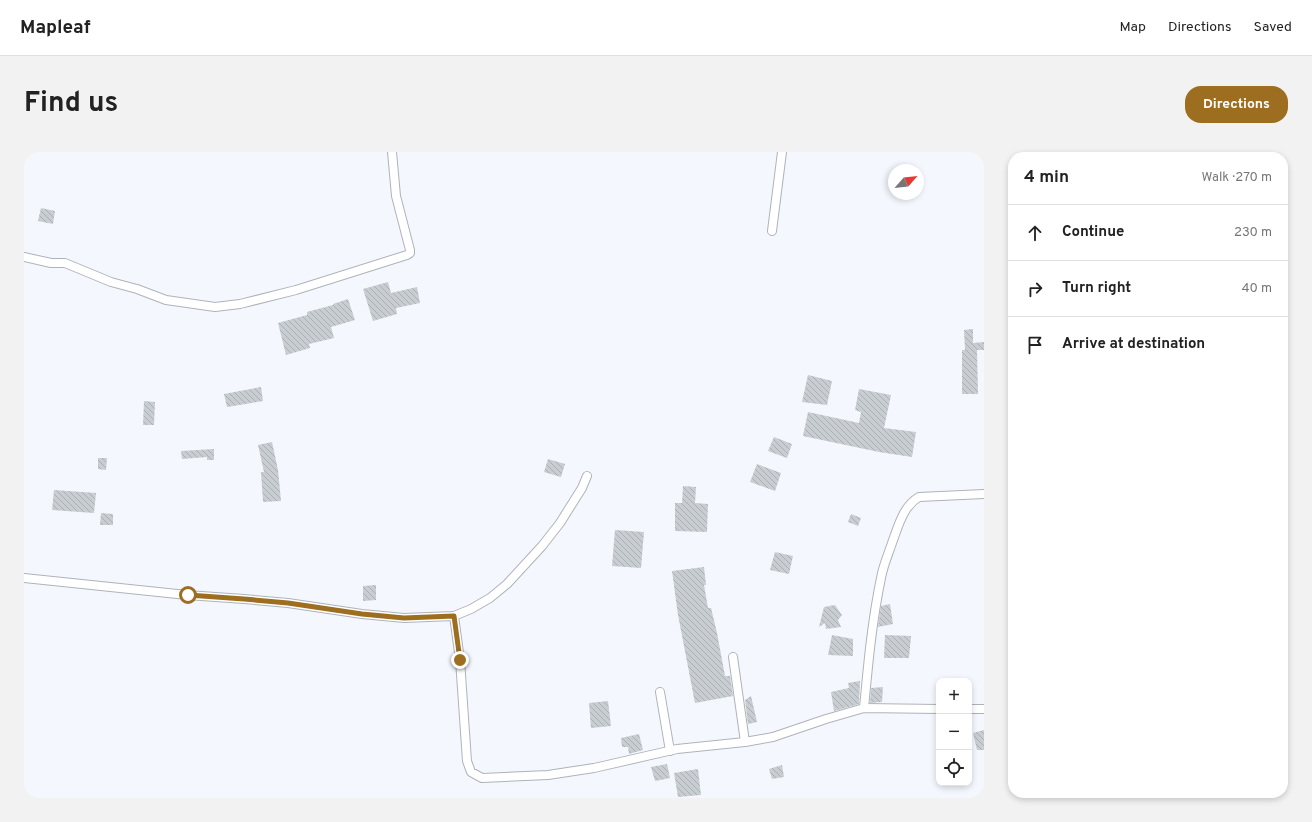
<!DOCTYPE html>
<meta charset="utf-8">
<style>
body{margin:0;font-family:Overpass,sans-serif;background:#f2f2f2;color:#222}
.controls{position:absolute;right:12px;bottom:12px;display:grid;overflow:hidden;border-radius:8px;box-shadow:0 2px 6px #0003}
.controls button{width:36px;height:36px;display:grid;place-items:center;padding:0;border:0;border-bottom:1px solid #e0e0e0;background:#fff;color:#222;font:20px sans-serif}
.compass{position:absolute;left:864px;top:12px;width:36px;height:36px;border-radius:50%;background:#fff;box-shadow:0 2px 6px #0003;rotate:63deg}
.stop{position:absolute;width:12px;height:12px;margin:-9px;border:3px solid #9d6d20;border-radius:50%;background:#fff}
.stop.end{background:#9d6d20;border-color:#fff;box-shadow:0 1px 4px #0008}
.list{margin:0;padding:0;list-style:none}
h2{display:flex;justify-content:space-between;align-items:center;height:52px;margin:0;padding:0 16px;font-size:17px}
h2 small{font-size:13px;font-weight:400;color:#767676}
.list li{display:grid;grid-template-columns:26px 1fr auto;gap:12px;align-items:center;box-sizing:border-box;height:56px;padding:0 16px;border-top:1px solid #e0e0e0}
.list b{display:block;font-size:15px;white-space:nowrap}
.list em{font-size:13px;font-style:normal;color:#767676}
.icon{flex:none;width:22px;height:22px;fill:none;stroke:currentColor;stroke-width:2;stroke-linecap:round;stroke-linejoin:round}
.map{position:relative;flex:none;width:960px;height:646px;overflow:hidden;border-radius:16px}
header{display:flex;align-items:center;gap:24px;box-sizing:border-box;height:56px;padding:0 20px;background:#fff;border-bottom:1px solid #e0e0e0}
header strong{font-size:19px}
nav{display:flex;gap:22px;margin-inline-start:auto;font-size:14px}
.intro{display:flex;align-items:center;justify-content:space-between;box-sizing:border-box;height:96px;padding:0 24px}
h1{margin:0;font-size:28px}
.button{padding:10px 18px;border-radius:16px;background:#9d6d20;color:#fff;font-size:14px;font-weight:700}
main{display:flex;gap:24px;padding:0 24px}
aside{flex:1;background:#fff;border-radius:16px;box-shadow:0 2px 6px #0003}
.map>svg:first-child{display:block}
.building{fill:url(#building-back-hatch)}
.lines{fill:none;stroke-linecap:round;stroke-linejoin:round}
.street-casing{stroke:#afb3b9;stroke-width:10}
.street{stroke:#fff;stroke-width:8}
.route{stroke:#9d6d20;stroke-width:5}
</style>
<header>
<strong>Mapleaf</strong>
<nav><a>Map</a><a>Directions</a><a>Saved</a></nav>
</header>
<div class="intro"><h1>Find us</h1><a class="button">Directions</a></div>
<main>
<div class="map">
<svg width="960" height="646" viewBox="0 0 960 646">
<defs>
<pattern id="building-back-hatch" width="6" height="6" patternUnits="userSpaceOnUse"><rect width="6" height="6" fill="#c8cdd2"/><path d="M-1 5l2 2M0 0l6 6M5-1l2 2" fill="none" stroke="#abafb4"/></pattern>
</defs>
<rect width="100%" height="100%" fill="#f4f8fe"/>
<g class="building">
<polygon points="17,56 31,59 29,72 14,69"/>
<polygon points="364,130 367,141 393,135 396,151 372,156 373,162 349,169 339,137"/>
<polygon points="324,147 331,168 307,175 310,186 285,192 286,196 262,203 254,171 283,163 283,160 309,153 309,152"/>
<polygon points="949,177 949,191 960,190 960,198 953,198 954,242 938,242 938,198 941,198 940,178"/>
<polygon points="784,223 808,229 803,253 778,250"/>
<polygon points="237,235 239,249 203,255 200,242"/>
<polygon points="835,237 867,243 860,276 892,280 888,305 855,300 779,284 784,260 835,271 837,260 831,258"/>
<polygon points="120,249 131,250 130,273 119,273"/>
<polygon points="750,285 768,292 763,306 744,299"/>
<polygon points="248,290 254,318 257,349 239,350 237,320 240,320 234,293"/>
<polygon points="190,297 190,308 183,308 183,305 158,307 157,299"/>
<polygon points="74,306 83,306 82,318 74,317"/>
<polygon points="524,307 541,312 537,325 520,320"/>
<polygon points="733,312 757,321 751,339 726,330"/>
<polygon points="659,334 672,335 671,351 684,352 683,380 651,379 651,351 658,351"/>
<polygon points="30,338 72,341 70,361 28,358"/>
<polygon points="77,361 89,362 89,373 76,373"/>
<polygon points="827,362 837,366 834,374 824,370"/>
<polygon points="591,378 620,380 617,416 588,414"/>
<polygon points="751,400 769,404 765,422 746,418"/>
<polygon points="680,415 682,433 680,433 684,456 687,456 693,481 701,524 706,524 709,544 671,551 654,463 648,419"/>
<polygon points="352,433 352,448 339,449 339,434"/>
<polygon points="866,452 869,472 854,475 857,454"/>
<polygon points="811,453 818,463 814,468 817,475 802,477 801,471 795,475 800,455"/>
<polygon points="808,483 829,487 829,504 804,503"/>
<polygon points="861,483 887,484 885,506 860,506"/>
<polygon points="836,529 835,552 810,559 807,540 825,536 824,531"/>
<polygon points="859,535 858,550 846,551 847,536"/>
<polygon points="727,544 733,570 724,572 721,548"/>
<polygon points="584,549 587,574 567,576 565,551"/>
<polygon points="960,578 960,598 953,598 949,581"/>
<polygon points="615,582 619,598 605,602 604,595 598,595 597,586"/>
<polygon points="643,612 646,626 631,629 627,615"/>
<polygon points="758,613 760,625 748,627 745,617"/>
<polygon points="674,617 677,643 654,645 650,621"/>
</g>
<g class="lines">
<g class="street-casing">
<g id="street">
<polyline points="748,79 758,0"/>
<polyline points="0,105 27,111 41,111 87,130 113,137 142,148 191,155 216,152 272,138 383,103 386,101 386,98 372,44 368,0"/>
<polyline points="0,426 163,443 220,447 264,451 338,462 380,466 430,464 447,457 466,446 483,432 518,394 536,371 558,336 563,324"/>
<polyline points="430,464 436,508 443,609 447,620 458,626 524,623 570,616 653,597 721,590 749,585 802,567 840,556 915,557"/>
<polyline points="709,505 721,590"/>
<polyline points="636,540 646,599"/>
<path d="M840 556C844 513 848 469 857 426 859 414 864 403 868 391 874 375 879 354 895 345L960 342"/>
<polyline points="945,557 960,557"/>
</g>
</g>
<use href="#street" class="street"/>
</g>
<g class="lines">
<polyline class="route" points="164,443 220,447 264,451 338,462 380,466 430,464 436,508"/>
</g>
</svg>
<div class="controls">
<button>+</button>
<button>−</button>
<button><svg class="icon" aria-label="locate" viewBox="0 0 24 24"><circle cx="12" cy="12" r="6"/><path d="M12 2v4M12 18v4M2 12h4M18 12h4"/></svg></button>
</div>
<svg class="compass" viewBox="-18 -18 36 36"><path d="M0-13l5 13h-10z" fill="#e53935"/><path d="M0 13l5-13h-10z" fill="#767676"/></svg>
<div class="stop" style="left:164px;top:443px"></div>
<div class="stop end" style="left:436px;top:508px"></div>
</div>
<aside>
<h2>4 min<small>Walk · 270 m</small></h2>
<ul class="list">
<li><svg class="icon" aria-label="ahead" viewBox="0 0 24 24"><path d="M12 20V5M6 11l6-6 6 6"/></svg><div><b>Continue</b></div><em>230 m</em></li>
<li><svg class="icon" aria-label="right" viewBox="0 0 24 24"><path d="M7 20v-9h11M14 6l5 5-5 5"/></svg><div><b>Turn right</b></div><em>40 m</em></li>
<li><svg class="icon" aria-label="arrive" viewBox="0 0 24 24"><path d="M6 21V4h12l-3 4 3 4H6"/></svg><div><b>Arrive at destination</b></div></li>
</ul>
</aside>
</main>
